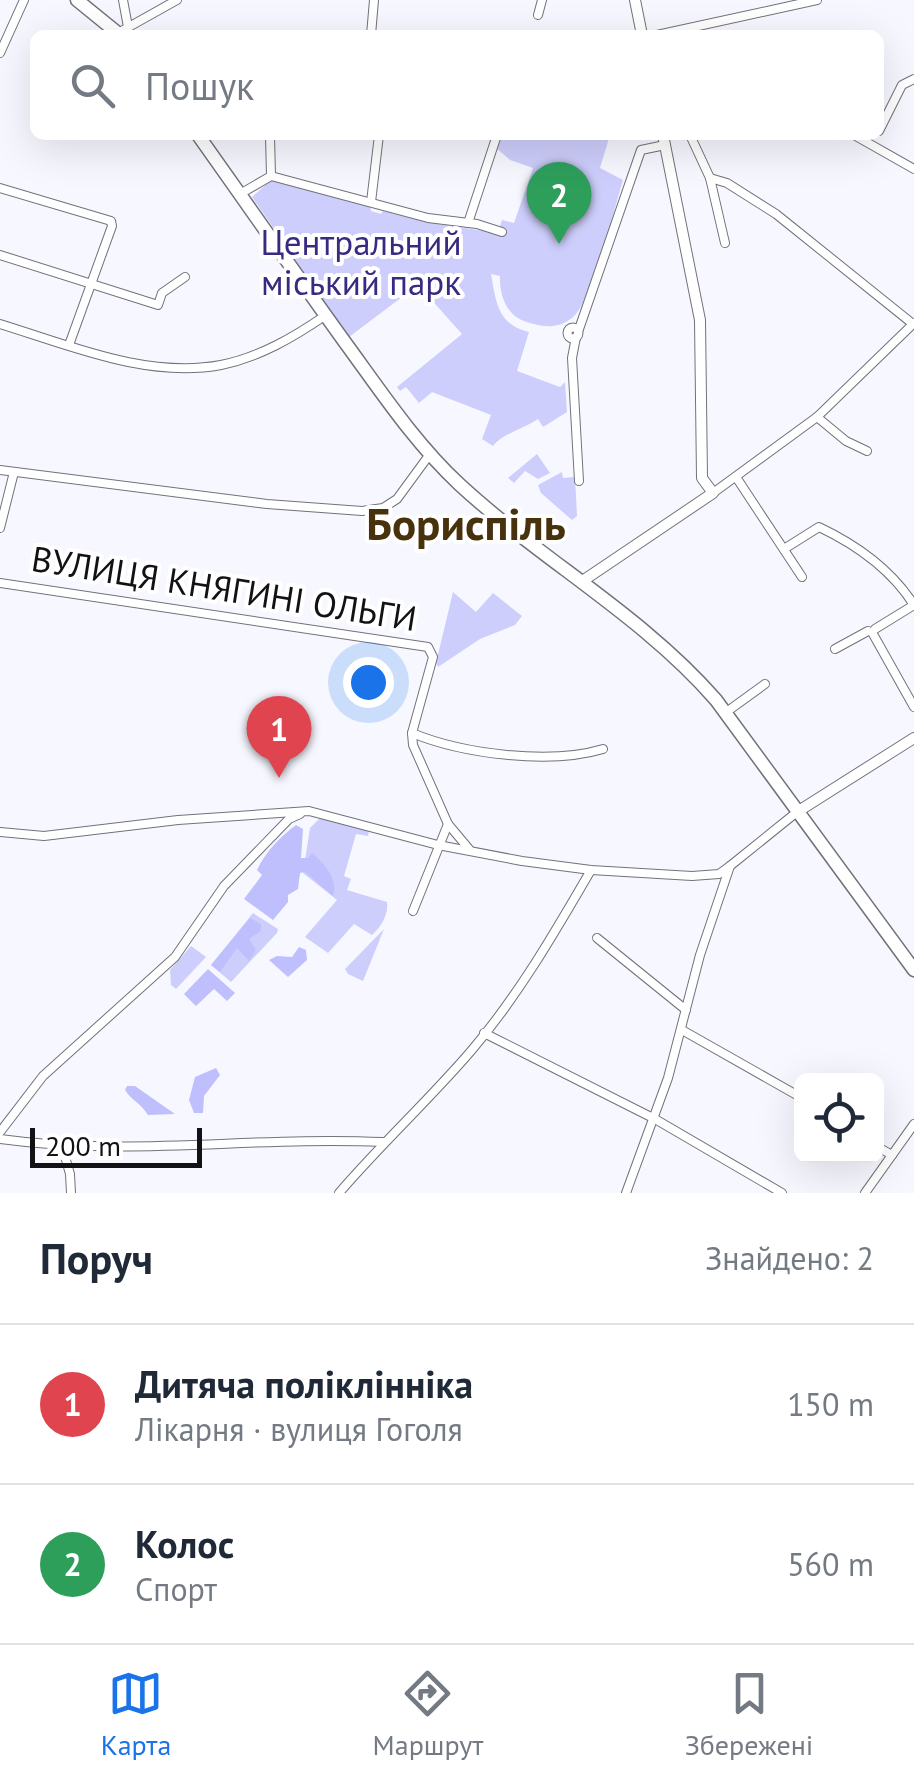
<!DOCTYPE html>
<html lang="uk">
<meta charset="utf-8">
<style>
body{margin:0;font-family:"PT Sans",sans-serif;background:#f6f6f7;color:#1f2937}
.controls{position:absolute;right:30px;bottom:30px;display:grid;overflow:hidden;border-radius:15px;box-shadow:0 10px 40px #0002}
.controls button{width:90px;height:90px;display:grid;place-items:center;padding:0;border:0;border-bottom:2px solid #e0e1e3;background:#fff;color:#1f2937;font:50px sans-serif}
.scale{position:absolute;left:30px;bottom:25px;width:172px;box-sizing:border-box;padding-left:10px;border:5px solid #121215;border-top:0;font-size:28px;line-height:35px;white-space:nowrap;color:#121215;-webkit-text-stroke:8px #fff;paint-order:stroke}
.you{position:absolute;left:368px;top:682px;width:35px;height:35px;margin:-25px;border:8px solid #fff;border-radius:50%;background:#1a73e8;box-shadow:0 0 0 15px #1a73e833}
.badge{display:grid;place-items:center;width:65px;height:65px;border-radius:50%;background:#1a73e8;color:#fff;font-size:32px;font-weight:700}
.pin{position:absolute;translate:-50% -82px;filter:drop-shadow(0 2px 5px #0008)}
.pin::after{content:'';position:absolute;top:52px;width:35px;height:30px;background:inherit;clip-path:polygon(0 0,100% 0,50% 100%)}
.list{margin:0;padding:0;list-style:none}
h2{display:flex;justify-content:space-between;align-items:center;height:130px;margin:0;padding:0 40px;font-size:42px}
h2 small{font-size:32px;font-weight:400;color:#747a83}
.list li{display:grid;grid-template-columns:65px 1fr auto;gap:30px;align-items:center;box-sizing:border-box;height:160px;padding:0 40px;border-top:2px solid #e0e1e3}
.list b{display:block;font-size:38px;white-space:nowrap}
.list p{margin:0;font-size:32px;white-space:nowrap;color:#747a83}
.list em{font-size:32px;font-style:normal;color:#747a83}
.icon{flex:none;width:55px;height:55px;fill:none;stroke:currentColor;stroke-width:2;stroke-linecap:round;stroke-linejoin:round}
.map{position:relative;flex:none;width:914px;height:1193px;overflow:hidden}
.search{position:absolute;background:#fff;box-shadow:0 10px 40px #0002;left:30px;right:30px;top:30px;height:110px;display:flex;align-items:center;gap:25px;box-sizing:border-box;padding:0 35px;border-radius:15px;color:#747a83;font-size:38px}
.sheet{height:450px;background:#fff}
nav{display:flex;justify-content:space-around;align-items:center;box-sizing:border-box;height:140px;border-top:2px solid #e0e1e3;background:#fff;font-size:28px;color:#747a83}
nav a{display:grid;justify-items:center;gap:5px}
nav .on{color:#1a73e8}
.map>svg:first-child{display:block}
.green{fill:#cecefc}
.forest{fill:#bfbffe}
.lines{fill:none;stroke-linecap:round;stroke-linejoin:round}
.minor-casing{stroke:#71727a;stroke-width:10}
.major-casing{stroke:#71727a;stroke-width:12}
.highway-casing{stroke:#71727a;stroke-width:15}
.minor{stroke:#fff;stroke-width:8}
.major{stroke:#fff;stroke-width:10}
.highway{stroke:#fff;stroke-width:12}
.labels{text-anchor:middle;stroke-width:8;stroke-linejoin:round;paint-order:stroke}
.park-label{font-size:35px;fill:#392a81;stroke:#fff}
.street-label{font-size:35px;fill:#121215;stroke:#fff}
.district-label{font-size:45px;font-weight:bold;fill:#48310d;stroke:#fff}
</style>
<div class="map">
<svg width="914" height="1193" viewBox="0 0 914 1193">
<rect width="100%" height="100%" fill="#f7f8ff"/>
<g class="green">
<path d="M500 135H610L600 168 623 180C614 209 592 303 572 318 555 331 538 326 524 321 506 315 499 293 500 276L491 274C496 302 498 325 529 332L517 371 560 387 565 382 567 412 543 427 538 419C525 428 502 434 493 446L482 439 491 415 432 392 419 403 406 387 400 391 397 387 462 334 418 285 349 337 252 197 272 179 370 205 371 211 381 214 383 211 426 222 498 233 502 220 514 223 533 168 510 160 494 146Z"/>
<polygon points="537,454 550,473 538,479 525,471 514,483 508,478"/>
<polygon points="562,472 563,478 575,477 577,516 572,520 541,493 538,485"/>
<polygon points="453,592 476,612 493,593 522,616 515,625 480,639 438,667 436,663"/>
<path d="M320 818 369 830 368 836 356 834 344 876 351 879 347 890 387 902C389 914 381 927 372 935L354 924 328 953 305 937 337 900 303 873 310 828Z"/>
<polygon points="253,913 278,929 277,933 231,982 211,965"/>
<polygon points="384,929 363,981 348,974 345,969"/>
<polygon points="191,946 206,957 176,989 171,985 170,970"/>
</g>
<g class="forest">
<path d="M296 825 303 829 301 858H308L312 853C325 865 338 877 333 896L305 872 300 873 298 889 288 895V902L273 920 244 899 262 875 257 870C266 851 280 837 296 825Z"/>
<polygon points="250,918 261,924 261,931 249,939 256,950 249,961 237,948 220,972 211,965"/>
<polygon points="299,947 306,950 307,960 288,977 269,960 277,956 292,957"/>
<polygon points="208,969 235,993 227,1001 214,989 196,1006 184,994"/>
<polygon points="216,1068 220,1075 204,1096 203,1113 194,1113 189,1100 195,1077"/>
<path d="M127 1086H135L175 1114 148 1115C141 1103 131 1100 125 1090Z"/>
</g>
<g class="lines">
<g class="minor-casing">
<g id="minor">
<polyline points="123,0 128,27"/>
<polyline points="538,15 542,0"/>
<polyline points="118,33 177,0"/>
<polyline points="371,35 374,0"/>
<polyline points="657,35 817,0"/>
<polyline points="0,53 24,0"/>
<polyline points="879,131 902,85 914,79"/>
<polyline points="270,135 271,176"/>
<polyline points="690,135 710,178 725,243"/>
<polyline points="854,135 914,169"/>
<polyline points="710,178 727,183 776,214 913,324"/>
<polyline points="0,188 111,221 112,226 69,345"/>
<polyline points="240,194 271,176 428,218 477,224 502,232"/>
<polyline points="371,202 379,135"/>
<polyline points="468,223 497,135"/>
<polyline points="0,255 158,305 162,293 185,277"/>
<path d="M0 324C69 345 147 379 221 365 260 357 294 337 326 315"/>
<circle cx="573" cy="333" r="5.5"/>
<polyline points="578,332 641,150 665,145"/>
<polyline points="576,337 572,358 579,481"/>
<polyline points="817,417 846,441 867,451"/>
<polyline points="0,470 267,504 362,511 383,508 397,499 430,454"/>
<polyline points="736,477 802,577"/>
<polyline points="713,493 817,417 914,323"/>
<polyline points="0,528 14,472"/>
<path d="M784 549 819 527C857 545 891 569 914 605"/>
<polyline points="0,583 428,647 433,657 412,733 413,745 448,824 469,849"/>
<polyline points="875,629 914,605"/>
<polyline points="873,634 914,707"/>
<polyline points="835,649 868,631"/>
<polyline points="725,713 765,684"/>
<path d="M412 733C463 754 550 765 603 749"/>
<polyline points="0,832 44,836 178,820 309,811 438,845 522,861 591,870 692,876 719,874 730,866"/>
<polyline points="413,911 448,824"/>
<polyline points="597,938 686,1010"/>
<polyline points="682,1030 802,1098"/>
<polyline points="484,1033 655,1119 782,1193"/>
<polyline points="0,1132 43,1076 175,957 224,886 289,819 300,814"/>
<path d="M0 1139C129 1157 254 1136 383 1142"/>
<polyline points="62,1146 70,1174 71,1193"/>
<polyline points="876,1146 892,1155"/>
<path d="M339 1193C381 1144 429 1100 471 1051 518 996 555 932 591 870"/>
<polyline points="626,1193 668,1078 700,955 730,866 797,812"/>
<polyline points="865,1193 914,1124"/>
</g>
</g>
<g class="major-casing">
<g id="major">
<polyline points="635,0 642,35"/>
<polyline points="581,582 713,493 702,478 700,320 663,135"/>
<polyline points="797,812 914,738"/>
</g>
</g>
<g class="highway-casing">
<g id="highway">
<polyline points="77,0 120,35"/>
<path d="M198 135C247 204 295 273 344 341 380 390 414 442 459 484 541 560 642 615 716 700L914 970"/>
</g>
</g>
<use href="#minor" class="minor"/>
<use href="#major" class="major"/>
<use href="#highway" class="highway"/>
</g>
<g class="labels">
<g class="park-label">
<text x="361" y="255">Центральний<tspan x="361" dy="40">міський парк</tspan></text>
</g>
<g class="street-label">
<text transform="translate(224 589) rotate(9)" y="12">ВУЛИЦЯ КНЯГИНІ ОЛЬГИ</text>
</g>
<g class="district-label">
<text x="466" y="540">Бориспіль</text>
</g>
</g>
</svg>
<div class="controls">
<button><svg class="icon" aria-label="locate" viewBox="0 0 24 24"><circle cx="12" cy="12" r="6"/><path d="M12 2v4M12 18v4M2 12h4M18 12h4"/></svg></button>
</div>
<div class="scale">200 m</div>
<div class="you"></div>
<div class="pin badge" style="left:279px;top:778px;background:#e0444e">1</div>
<div class="pin badge" style="left:559px;top:244px;background:#2e9e5b">2</div>
<div class="search"><svg class="icon" aria-label="search" viewBox="0 0 24 24"><circle cx="10" cy="10" r="6"/><path d="M15 15l6 6"/></svg>Пошук</div>
</div>
<section class="sheet">
<h2>Поруч<small>Знайдено: 2</small></h2>
<ul class="list">
<li><span class="badge" style="background:#e0444e">1</span><div><b>Дитяча поліклінніка</b><p>Лікарня · вулиця Гоголя</p></div><em>150 m</em></li>
<li><span class="badge" style="background:#2e9e5b">2</span><div><b>Колос</b><p>Спорт</p></div><em>560 m</em></li>
</ul>
</section>
<nav>
<a class="on"><svg class="icon" aria-label="map" viewBox="0 0 24 24"><path d="M3 6l6-2 6 2 6-2v14l-6 2-6-2-6 2zM9 4v14M15 6v14"/></svg>Карта</a>
<a><svg class="icon" aria-label="directions" viewBox="0 0 24 24"><path d="M12 3l9 9-9 9-9-9zM9 14v-3h6M13 9l2 2-2 2"/></svg>Маршрут</a>
<a><svg class="icon" aria-label="saved" viewBox="0 0 24 24"><path d="M7 4h10v16l-5-4-5 4z"/></svg>Збережені</a>
</nav>
